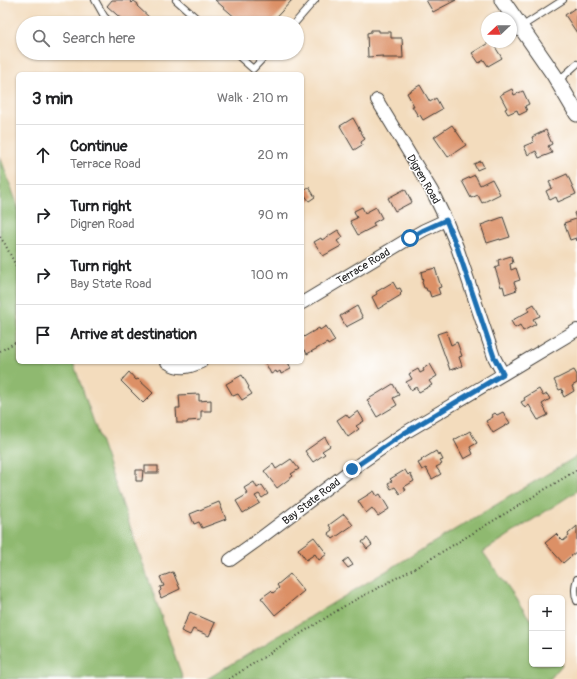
<!DOCTYPE html>
<meta charset="utf-8">
<style>
body{margin:0;font-family:Pangolin,sans-serif;background:#f6f6f6;color:#202124}
.controls{position:absolute;right:12px;bottom:12px;display:grid;overflow:hidden;border-radius:6px;box-shadow:0 1px 3px #0004}
.controls button{width:36px;height:36px;display:grid;place-items:center;padding:0;border:0;border-bottom:1px solid #e0e0e0;background:#fff;color:#202124;font:20px sans-serif}
.compass{position:absolute;left:481px;top:12px;width:36px;height:36px;border-radius:50%;background:#fff;box-shadow:0 1px 3px #0004;rotate:248deg}
.stop{position:absolute;width:12px;height:12px;margin:-9px;border:3px solid #1f6fb2;border-radius:50%;background:#fff}
.stop.end{background:#1f6fb2;border-color:#fff;box-shadow:0 1px 4px #0008}
.list{margin:0;padding:0;list-style:none}
h2{display:flex;justify-content:space-between;align-items:center;height:52px;margin:0;padding:0 16px;font-size:17px}
h2 small{font-size:13px;font-weight:400;color:#757577}
.list li{display:grid;grid-template-columns:26px 1fr auto;gap:12px;align-items:center;box-sizing:border-box;height:60px;padding:0 16px;border-top:1px solid #e0e0e0}
.list b{display:block;font-size:15px;white-space:nowrap}
.list p{margin:0;font-size:13px;white-space:nowrap;color:#757577}
.list em{font-size:13px;font-style:normal;color:#757577}
.icon{flex:none;width:22px;height:22px;fill:none;stroke:currentColor;stroke-width:2;stroke-linecap:round;stroke-linejoin:round}
.map{position:relative;flex:none;width:577px;height:679px;overflow:hidden}
.search{position:absolute;background:#fff;box-shadow:0 1px 3px #0004;left:16px;top:16px;width:288px;height:44px;display:flex;align-items:center;gap:10px;box-sizing:border-box;padding:0 14px;border-radius:22px;color:#757577;font-size:15px}
.panel{position:absolute;background:#fff;box-shadow:0 1px 3px #0004;left:16px;top:72px;width:288px;height:292px;border-radius:6px}
.map>svg:first-child{display:block}
.forest{fill:#8fb970;stroke:#566a46}
.building{fill:#dc9066}
.lines{fill:none;stroke-linecap:round;stroke-linejoin:round}
.service-casing{stroke:#3c3934;stroke-width:8}
.minor-casing{stroke:#3c3934;stroke-width:14}
.tertiary-casing{stroke:#3c3934;stroke-width:17}
.path{stroke:#3c3934;stroke-width:2;stroke-dasharray:1 3;stroke-linecap:butt}
.service{stroke:#fff;stroke-width:6}
.minor{stroke:#fff;stroke-width:12}
.tertiary{stroke:#fff;stroke-width:15}
.route{stroke:#1f6fb2;stroke-width:5}
.labels{text-anchor:middle;stroke-width:3;stroke-linejoin:round;paint-order:stroke}
.street-label{font-size:11px;fill:#1c1c1c;stroke:#fff}
</style>
<div class="map">
<svg width="577" height="679" viewBox="0 0 577 679">
<rect width="100%" height="100%" fill="#fff"/>
<filter id="ink" filterUnits="userSpaceOnUse"><feTurbulence type="fractalNoise" baseFrequency=".025" numOctaves="2"/><feDisplacementMap in="SourceGraphic" scale="8" xChannelSelector="R" yChannelSelector="G"/><feConvolveMatrix kernelMatrix="1 2 1 2 8 2 1 2 1" color-interpolation-filters="sRGB"/></filter>
<filter id="wash" filterUnits="userSpaceOnUse"><feTurbulence type="fractalNoise" baseFrequency=".012" numOctaves="4" result="noise"/><feDisplacementMap in="SourceGraphic" scale="16" xChannelSelector="R" yChannelSelector="G"/><feGaussianBlur stdDeviation="0.9" result="paint"/><feColorMatrix in="noise" values="0 0 0 0 0 0 0 0 0 0 0 0 0 0 0 0 0 1.4 0 .05"/><feComposite in="paint" operator="in"/></filter>
<g filter="url(#wash)">
<rect width="100%" height="100%" fill="#f3dcbd"/>
<g class="forest">
<polygon points="0,156 18,207 18,362 73,362 183,679 0,679"/>
<polygon points="577,456 577,491 483,552 532,622 532,664 562,664 562,665 550,679 207,679"/>
</g>
<g id="blocks">
<g class="building">
<polygon points="112,0 129,0 132,3 134,1 138,4 137,6 151,19 147,23 126,23 107,6"/>
<polygon points="215,0 292,0 271,23 234,23 237,19"/>
<polygon points="426,0 456,0 433,12"/>
<polygon points="575,8 576,10 577,10 577,33 565,15"/>
<polygon points="371,30 379,30 379,32 391,32 391,38 402,38 403,58 382,58 383,56 368,57 367,33 371,32"/>
<polygon points="490,42 492,42 502,58 488,66 484,60 479,63 472,53"/>
<polygon points="420,85 430,102 436,98 442,109 423,120 420,115 418,116 412,106 414,106 407,93"/>
<polygon points="512,89 514,95 523,91 529,104 525,106 527,111 519,115 517,110 508,114 505,109 507,108 500,95"/>
<polygon points="353,118 365,139 361,142 362,145 354,150 340,126"/>
<polygon points="452,125 466,145 448,157 434,137"/>
<polygon points="546,130 552,144 548,146 552,153 539,158 536,151 528,155 524,146 534,142 532,137"/>
<polygon points="481,161 484,167 477,170 474,164"/>
<polygon points="567,174 576,194 558,202 556,197 550,200 546,191 552,188 549,182"/>
<polygon points="475,175 480,185 492,179 500,194 482,203 478,195 471,198 462,181"/>
<polygon points="309,187 315,197 309,201 302,191"/>
<polygon points="405,189 412,202 395,211 388,198"/>
<polygon points="362,207 365,213 376,207 382,218 373,223 375,226 358,235 350,221 357,218 354,211"/>
<polygon points="577,212 577,241 576,238 570,240 564,223 576,219 574,213"/>
<polygon points="503,217 510,237 500,240 500,239 487,243 481,225"/>
<polygon points="338,230 343,237 337,241 341,246 323,256 314,242 321,238 322,240"/>
<polygon points="511,256 513,263 510,264 511,270 516,268 520,280 514,282 517,290 505,294 503,286 501,287 495,268 499,266 498,260"/>
<polygon points="435,268 441,287 438,288 440,294 431,297 429,291 427,291 426,288 424,288 422,282 423,281 421,272"/>
<polygon points="393,282 397,289 400,288 402,292 400,294 401,295 378,309 372,297 377,294 376,292"/>
<polygon points="534,304 540,316 533,319 536,324 523,331 520,325 515,328 511,321 529,311 527,308"/>
<polygon points="357,306 363,318 346,327 340,316"/>
<polygon points="326,326 335,341 328,345 327,343 307,354 305,350 302,352 302,338 319,328 320,330"/>
<polygon points="446,331 451,345 457,342 462,356 459,357 462,366 450,370 437,334"/>
<polygon points="265,362 288,362 291,369 281,374 280,371 277,373 276,371 271,374"/>
<polygon points="430,364 437,376 429,381 432,385 419,392 416,387 411,390 406,382 412,379 409,374 418,369 420,373 424,371 423,369"/>
<polygon points="574,370 577,375 577,383 572,386 574,391 564,397 562,393 563,392 562,389 559,390 554,380"/>
<polygon points="129,372 136,380 138,379 153,393 143,403 121,381"/>
<polygon points="242,375 249,387 248,388 252,394 242,400 238,394 233,396 226,384"/>
<polygon points="393,384 399,395 393,398 397,405 377,417 367,400"/>
<polygon points="539,389 543,396 547,394 550,399 542,404 548,415 538,420 529,405 525,408 521,402 525,400 524,398"/>
<polygon points="199,394 199,401 211,400 211,411 201,411 201,420 188,421 187,423 177,423 176,408 180,408 179,395"/>
<polygon points="358,411 364,421 356,426 359,429 348,437 337,420 346,414 349,418"/>
<polygon points="503,412 510,423 493,433 486,421 493,417 492,415 495,413 497,415"/>
<polygon points="470,431 477,443 470,447 473,454 464,459 454,440"/>
<polygon points="325,437 330,446 322,451 325,454 313,462 305,451"/>
<polygon points="436,451 438,455 440,454 443,460 440,461 442,464 436,467 441,474 432,479 426,468 422,470 418,463 422,461 421,460"/>
<polygon points="291,459 299,469 291,474 293,476 277,488 264,471 273,464 276,469"/>
<rect x="145" y="466" width="13" height="7"/>
<polygon points="136,470 143,470 142,481 136,481"/>
<polygon points="405,470 408,475 410,473 414,481 404,487 406,490 400,494 395,487 391,489 388,483 392,481 390,479"/>
<polygon points="254,482 257,488 262,485 268,494 262,498 259,494 255,496 260,503 243,513 236,501 248,494 244,488"/>
<polygon points="374,491 377,496 380,494 389,509 378,516 372,508 366,513 358,501"/>
<polygon points="219,502 226,519 202,528 199,522 194,524 190,514"/>
<polygon points="344,514 353,525 333,539 328,533 332,530 329,525"/>
<polygon points="577,526 577,548 576,549 577,551 563,563 545,543 556,534 563,541 569,536 568,534"/>
<polygon points="314,537 327,554 319,560 315,554 306,560 298,549"/>
<polygon points="367,538 372,545 367,549 362,542"/>
<polygon points="348,558 353,565 348,568 343,562"/>
<polygon points="173,572 180,589 161,598 159,592 161,590 160,587 164,586 160,577"/>
<polygon points="290,574 304,591 275,615 261,598 271,591 273,593 279,588 277,585"/>
<polygon points="190,612 215,623 209,636 193,629 190,635 181,631"/>
</g>
</g>
</g>
<g filter="url(#ink)">
<use href="#blocks" fill-opacity="0" stroke="#3c3934" stroke-width="1"/>
<g class="lines">
<g class="service-casing">
<g id="service">
<polyline points="95,0 104,16 111,23"/>
<polyline points="176,0 202,23"/>
<polyline points="295,23 315,0"/>
<polyline points="521,27 563,0"/>
<polyline points="235,53 253,69 268,53"/>
<polyline points="558,81 577,64"/>
<path d="M577 579C574 587 574 593 577 601"/>
</g>
</g>
<g class="minor-casing">
<g id="minor">
<polyline points="377,100 432,191 446,220 457,247 494,357 503,374"/>
<polyline points="302,303 410,238 424,230 446,220"/>
<path d="M167 362C179 370 188 368 201 362"/>
<polyline points="230,560 258,540 352,469 403,434 577,330"/>
</g>
</g>
<g class="tertiary-casing">
<polyline id="tertiary" points="502,0 554,75 577,114"/>
</g>
<g class="path">
<polyline points="0,237 5,244 18,270"/>
<polyline points="0,351 18,341"/>
<polyline points="229,679 346,605 417,567 577,470"/>
</g>
<use href="#service" class="service"/>
<use href="#minor" class="minor"/>
<use href="#tertiary" class="tertiary"/>
</g>
</g>
<g class="lines" filter="url(#ink)">
<polyline class="route" points="352,469 403,434 503,374 494,357 457,247 446,220 424,230 410,238"/>
</g>
<g class="labels">
<g class="street-label">
<text transform="translate(424 179) rotate(60)" y="4">Digren Road</text>
<text transform="translate(363 266) rotate(-31)" y="4">Terrace Road</text>
<text transform="translate(311 501) rotate(-37)" y="4">Bay State Road</text>
</g>
</g>
</svg>
<div class="controls">
<button>+</button>
<button>−</button>
</div>
<svg class="compass" viewBox="-18 -18 36 36"><path d="M0-13l5 13h-10z" fill="#e53935"/><path d="M0 13l5-13h-10z" fill="#757577"/></svg>
<div class="stop" style="left:410px;top:238px"></div>
<div class="stop end" style="left:352px;top:469px"></div>
<div class="search"><svg class="icon" aria-label="search" viewBox="0 0 24 24"><circle cx="10" cy="10" r="6"/><path d="M15 15l6 6"/></svg>Search here</div>
<section class="panel">
<h2>3 min<small>Walk · 210 m</small></h2>
<ul class="list">
<li><svg class="icon" aria-label="ahead" viewBox="0 0 24 24"><path d="M12 20V5M6 11l6-6 6 6"/></svg><div><b>Continue</b><p>Terrace Road</p></div><em>20 m</em></li>
<li><svg class="icon" aria-label="right" viewBox="0 0 24 24"><path d="M7 20v-9h11M14 6l5 5-5 5"/></svg><div><b>Turn right</b><p>Digren Road</p></div><em>90 m</em></li>
<li><svg class="icon" aria-label="right" viewBox="0 0 24 24"><path d="M7 20v-9h11M14 6l5 5-5 5"/></svg><div><b>Turn right</b><p>Bay State Road</p></div><em>100 m</em></li>
<li><svg class="icon" aria-label="arrive" viewBox="0 0 24 24"><path d="M6 21V4h12l-3 4 3 4H6"/></svg><div><b>Arrive at destination</b></div></li>
</ul>
</section>
</div>
